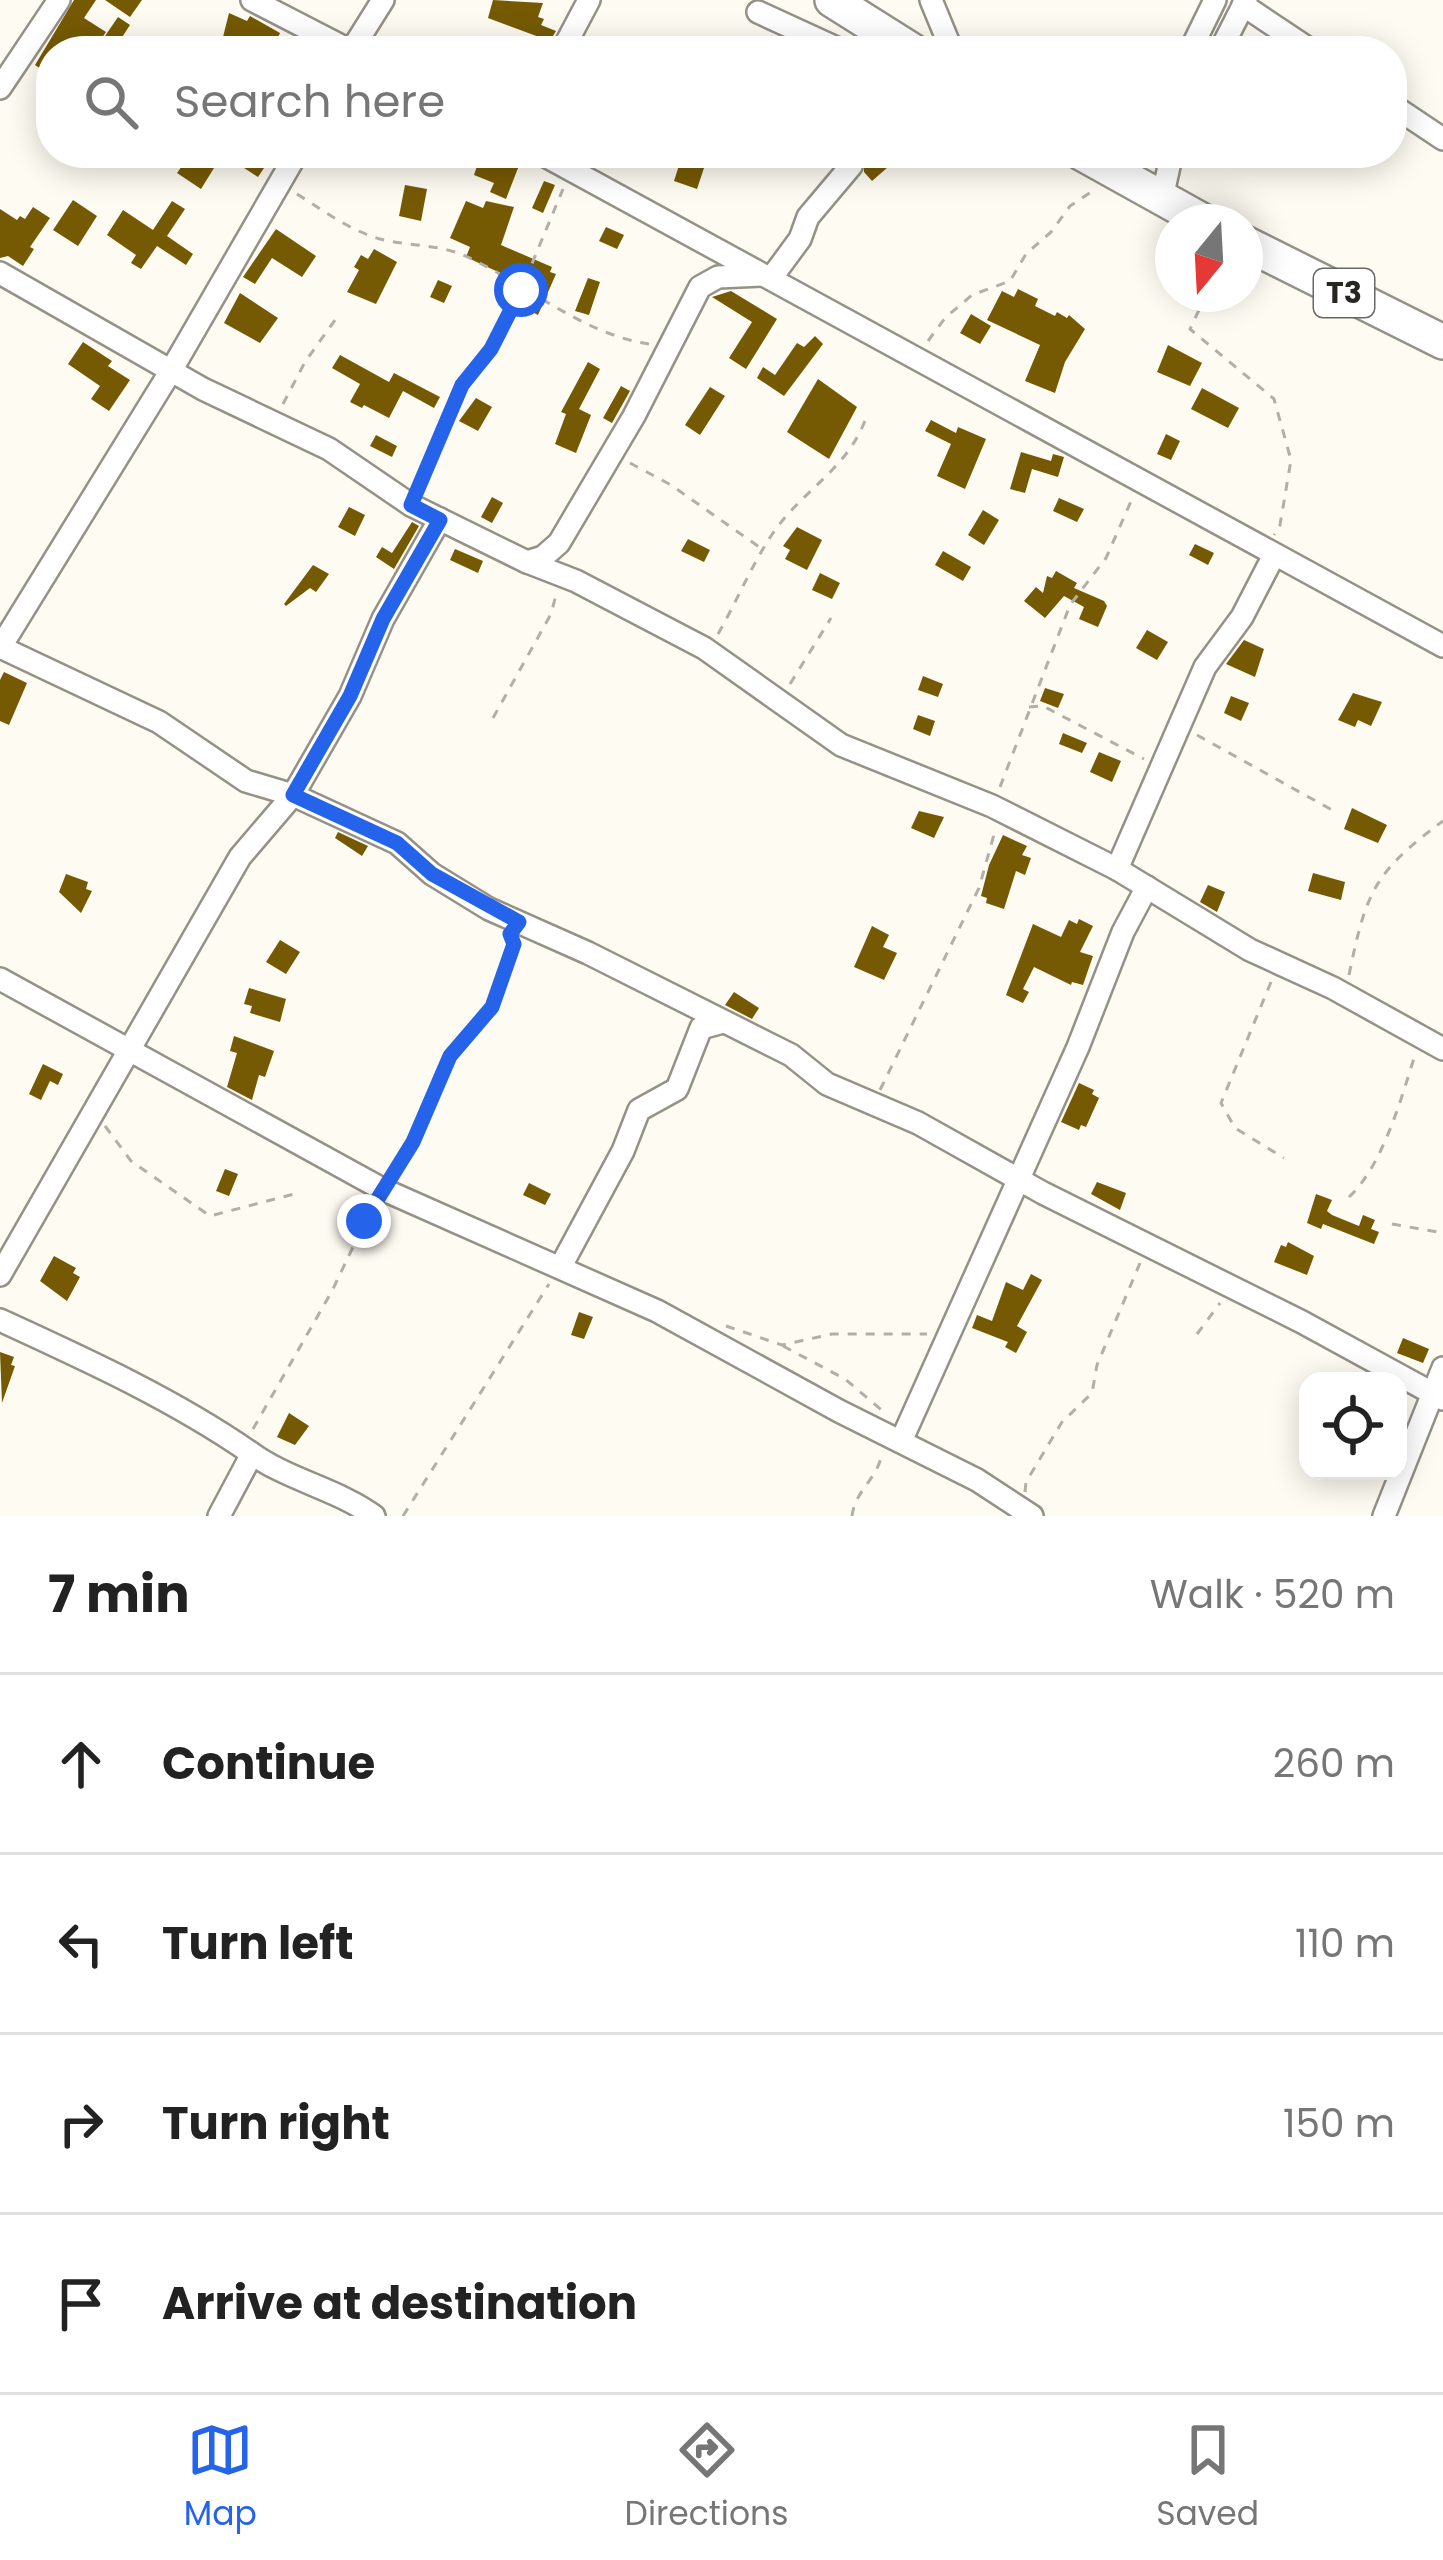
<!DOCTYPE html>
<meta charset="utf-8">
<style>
body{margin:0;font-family:Poppins,sans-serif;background:#f6f6f6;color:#222}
.controls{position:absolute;right:36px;bottom:36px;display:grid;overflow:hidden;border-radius:24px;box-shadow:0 6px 30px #0003}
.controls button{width:108px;height:108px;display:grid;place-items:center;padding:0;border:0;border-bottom:3px solid #e0e0e0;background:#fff;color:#222;font:60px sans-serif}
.compass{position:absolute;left:1155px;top:204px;width:108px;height:108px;border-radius:50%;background:#fff;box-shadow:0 6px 30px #0003;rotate:198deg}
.stop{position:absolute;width:36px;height:36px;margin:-27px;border:9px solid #2563eb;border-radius:50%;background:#fff}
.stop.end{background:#2563eb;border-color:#fff;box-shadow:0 3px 12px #0008}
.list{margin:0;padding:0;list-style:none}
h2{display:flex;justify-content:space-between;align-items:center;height:156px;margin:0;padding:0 48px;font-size:51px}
h2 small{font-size:39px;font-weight:400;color:#767676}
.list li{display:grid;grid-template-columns:78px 1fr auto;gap:36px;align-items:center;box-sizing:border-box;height:180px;padding:0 48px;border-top:3px solid #e0e0e0}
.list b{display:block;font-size:45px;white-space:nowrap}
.list em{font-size:39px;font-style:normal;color:#767676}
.icon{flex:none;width:66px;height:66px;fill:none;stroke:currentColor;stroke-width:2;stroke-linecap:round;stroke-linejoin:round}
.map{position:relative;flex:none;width:1443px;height:1516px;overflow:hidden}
.search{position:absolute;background:#fff;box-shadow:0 6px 30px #0003;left:36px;right:36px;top:36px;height:132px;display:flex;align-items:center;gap:30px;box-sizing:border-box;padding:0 42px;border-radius:48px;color:#767676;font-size:45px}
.sheet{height:876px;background:#fff}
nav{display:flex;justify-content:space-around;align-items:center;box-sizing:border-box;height:168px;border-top:3px solid #e0e0e0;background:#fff;font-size:33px;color:#767676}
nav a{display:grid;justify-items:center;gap:6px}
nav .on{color:#2563eb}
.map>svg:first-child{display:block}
.building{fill:#765a03}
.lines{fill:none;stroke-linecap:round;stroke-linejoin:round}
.minor-casing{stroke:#959187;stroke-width:26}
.highway-casing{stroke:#959187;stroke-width:38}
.path{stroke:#b1afa7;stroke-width:3;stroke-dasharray:9 9;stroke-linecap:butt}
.minor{stroke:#fff;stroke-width:21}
.highway{stroke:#fff;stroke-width:33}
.route{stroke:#2563eb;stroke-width:15}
.labels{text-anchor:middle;stroke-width:12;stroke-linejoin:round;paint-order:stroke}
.shield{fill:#fff;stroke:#686764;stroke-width:3}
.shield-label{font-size:30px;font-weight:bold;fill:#272622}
</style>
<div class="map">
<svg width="1443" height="1516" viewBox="0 0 1443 1516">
<rect width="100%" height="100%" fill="#fefbf2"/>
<g class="building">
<polygon points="74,0 96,0 84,18 106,32 93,51 51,51 51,76 35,65"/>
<polygon points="105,0 142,0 130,17"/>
<polygon points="493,0 543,3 538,17 544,19 541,25 556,31 550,41 488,18"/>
<polygon points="229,13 247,21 250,16 280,33 277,40 297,51 246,51 222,41"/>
<polygon points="118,17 130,25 115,48 103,39"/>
<polygon points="163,153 192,153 214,168 201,189 177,173 182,166"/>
<polygon points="221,153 261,153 270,159 258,177"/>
<polygon points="457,153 492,153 520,163 506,199 490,192 494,183 474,175 478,163"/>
<polygon points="683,153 709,153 697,189 674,181"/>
<polygon points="868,153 904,153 872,181 864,172 863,158"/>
<polygon points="544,181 555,185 543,213 532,208"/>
<polygon points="405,185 427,189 421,221 399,216"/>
<polygon points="73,200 97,216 78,246 53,230"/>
<polygon points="172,201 185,209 167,236 193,254 186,265 157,246 141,269 131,263 136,255 107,235 123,210 153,230"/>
<polygon points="466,201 483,208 486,201 514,207 501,245 552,267 550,272 556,274 538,315 518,304 528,286 466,257 470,247 450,238"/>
<polygon points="33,207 50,218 30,247 34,249 23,266 8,256 0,258 0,209 17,220 20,216 25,219"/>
<polygon points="606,227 624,235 617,249 599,241"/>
<polygon points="276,229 316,256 302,277 272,258 255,284 243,277"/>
<polygon points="374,249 397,262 376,304 347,292 359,270 354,267 361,255 368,259"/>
<polygon points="588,278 600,282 589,315 575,311"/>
<polygon points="438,280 452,286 444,303 430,297"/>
<polygon points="1018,289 1038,299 1035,306 1055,316 1057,312 1067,318 1069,315 1085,329 1065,362 1055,393 1025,381 1040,345 987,320 1002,291 1014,297"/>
<polygon points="731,291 777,319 746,369 729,358 752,322 712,297"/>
<polygon points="240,293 278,318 260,343 224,323"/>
<polygon points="971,314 991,326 980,344 960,333"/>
<polygon points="815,336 823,344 784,396 757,378 763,367 775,375 797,343 804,347"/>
<polygon points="83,342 112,361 108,366 130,380 109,411 91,399 100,386 68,364"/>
<polygon points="1168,345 1202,363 1190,386 1157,372"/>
<polygon points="340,355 389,382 394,373 440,397 434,408 403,391 389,418 364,405 362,408 350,402 360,384 332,368"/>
<polygon points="588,362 600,369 579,409 591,415 576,453 555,444 566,414 561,412"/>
<polygon points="818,379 857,407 829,459 787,432"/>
<polygon points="621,386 630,391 612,423 603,418"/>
<polygon points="710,387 725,396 700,435 685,425"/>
<polygon points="1202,388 1239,408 1228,428 1191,409"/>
<polygon points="476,398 492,407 478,431 459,421"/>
<polygon points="931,420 956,433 958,427 986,439 965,489 937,476 951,444 925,431"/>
<polygon points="1166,434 1180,441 1171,460 1157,454"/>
<polygon points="376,435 397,446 392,457 370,446"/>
<polygon points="1021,452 1051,461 1053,454 1064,457 1058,477 1032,469 1025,493 1010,489"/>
<polygon points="492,497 503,503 492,523 481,517"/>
<polygon points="1059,498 1084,509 1077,522 1053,511"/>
<polygon points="349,507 365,515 355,536 338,527"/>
<polygon points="983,510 999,520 984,545 968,535"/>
<polygon points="412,522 419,526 394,569 376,557 382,547 392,553"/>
<polygon points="797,527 822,540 807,570 785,559 790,550 783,546"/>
<polygon points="688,539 710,550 704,562 681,551"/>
<polygon points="1195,544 1214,553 1208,565 1189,555"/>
<polygon points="455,549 483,561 478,573 450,560"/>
<polygon points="943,551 971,567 963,581 935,565"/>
<polygon points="313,565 329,574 316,592 310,588 286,606 284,604"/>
<polygon points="1056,571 1077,583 1074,588 1104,601 1107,606 1098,627 1079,619 1084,607 1064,596 1045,618 1024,601 1036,587 1043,593 1047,576 1052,578"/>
<polygon points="820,573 840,583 832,599 812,590"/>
<polygon points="1147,630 1168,642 1157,660 1136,648"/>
<polygon points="1244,640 1264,649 1255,677 1226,664"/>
<polygon points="4,672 27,683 9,725 0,721 0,680"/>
<polygon points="923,676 943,684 938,697 918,690"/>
<polygon points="1045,688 1064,694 1058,708 1040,701"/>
<polygon points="1353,693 1382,702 1371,726 1358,720 1355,727 1338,720"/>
<polygon points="1231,696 1249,703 1241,721 1224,713"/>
<polygon points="918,715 935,721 930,736 913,729"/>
<polygon points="1063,733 1087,743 1082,753 1059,744"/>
<polygon points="1099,752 1121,761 1112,782 1090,772"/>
<polygon points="1352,808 1387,825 1378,843 1344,829"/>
<polygon points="919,811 944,817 934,838 911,828"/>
<polygon points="338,832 368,846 362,856 335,838"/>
<polygon points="1003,835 1027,846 1022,855 1031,858 1025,875 1016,871 1004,909 986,903 987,898 981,896 989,865"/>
<polygon points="1313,873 1345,882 1341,900 1308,891"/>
<polygon points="66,874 88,882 86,889 92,891 81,913 59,892"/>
<polygon points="1208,885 1225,892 1217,912 1200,902"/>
<polygon points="1079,919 1093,926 1080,952 1093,956 1083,985 1072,982 1071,985 1034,967 1023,989 1029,992 1023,1003 1006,995 1033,924 1061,937 1069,920 1077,924"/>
<polygon points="872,926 889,935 883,947 897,953 884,980 854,967"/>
<polygon points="280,940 300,952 286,974 266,962"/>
<polygon points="249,988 286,999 280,1022 250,1013 252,1006 244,1004"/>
<polygon points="734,992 759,1008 752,1019 725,1005"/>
<polygon points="234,1036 274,1051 265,1077 259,1075 252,1100 227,1087 237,1053 230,1051"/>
<polygon points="43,1064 63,1074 58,1085 50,1081 41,1100 29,1094"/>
<polygon points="1079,1083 1094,1090 1092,1094 1099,1098 1086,1127 1081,1125 1079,1130 1061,1122"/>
<polygon points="225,1169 238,1174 229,1196 216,1191"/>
<polygon points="1097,1182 1126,1193 1120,1210 1091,1194"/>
<polygon points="529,1183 551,1194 545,1205 523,1195"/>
<polygon points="1316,1194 1332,1200 1327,1211 1332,1215 1359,1226 1363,1215 1375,1220 1371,1229 1379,1232 1374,1244 1323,1224 1321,1229 1307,1223"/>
<polygon points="1288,1242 1314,1256 1307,1275 1274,1262 1281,1245 1286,1247"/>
<polygon points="54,1256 76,1268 73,1273 80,1277 67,1301 40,1281"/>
<polygon points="1031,1274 1042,1280 1017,1326 1027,1332 1016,1353 1005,1347 1008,1342 972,1328 977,1315 992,1321 1006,1282 1023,1290"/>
<polygon points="579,1312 593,1317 584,1339 571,1335"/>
<polygon points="1403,1338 1429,1349 1423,1363 1397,1353"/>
<polygon points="0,1352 14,1357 11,1365 15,1366 2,1403"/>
<polygon points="289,1413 309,1426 295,1445 277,1437"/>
</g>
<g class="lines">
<g class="minor-casing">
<g id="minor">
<polyline points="252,0 351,51"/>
<polyline points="931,0 952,51"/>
<polyline points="1243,5 1312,51"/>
<polyline points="758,12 843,51"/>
<polyline points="351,51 383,0"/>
<polyline points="562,51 589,0"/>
<polyline points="1190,51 1215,0"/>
<polyline points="1220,51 1246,0"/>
<polyline points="0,88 59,0"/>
<polyline points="1392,105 1443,139"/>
<polyline points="540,153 1443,646"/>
<polyline points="1162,198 1172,153"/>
<polyline points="0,273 203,389 329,449 411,505 527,562 576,581 704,648 841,745 992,806 1117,869 1250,950 1333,988 1443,1049"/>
<polyline points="772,277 800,239 808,217 851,166 846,158 849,153"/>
<polyline points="527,562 543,557 559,543 634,416 700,287 718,277 762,275"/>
<polyline points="0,647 159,722 246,781 293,795 397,843 432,874 489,909 588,953 791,1055 827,1084 918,1123 1043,1193 1302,1322 1443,1399"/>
<polyline points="0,648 172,369 297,153"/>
<polyline points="1117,869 1205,667 1242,617 1273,557"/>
<polyline points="0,979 382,1189 657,1311 839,1411 977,1480 1032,1516"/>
<polyline points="561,1266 623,1151 639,1110 677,1089 701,1028 723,1022"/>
<polyline points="0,1275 240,857 293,795 350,696 383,619 440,519"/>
<path d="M0 1320C87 1360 173 1399 251 1453 288 1480 337 1489 374 1516"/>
<polyline points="902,1439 1078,1047 1123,932 1147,887"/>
<polyline points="219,1516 252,1454"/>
<polyline points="1384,1516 1443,1368"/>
</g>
</g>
<g class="highway-casing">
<g id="highway">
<polyline points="832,0 913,51"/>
<polyline points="1081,153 1205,222"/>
<polyline points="1245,243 1443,342"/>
</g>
</g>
<g class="path">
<path d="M297 194C324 211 349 230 380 239 407 246 437 244 463 255 524 282 581 334 649 344"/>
<polyline points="1199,310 1190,329 1274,399 1291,460 1280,525 1274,535"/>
<polyline points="928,341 945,318 972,295 1010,281 1026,254 1051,232 1070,206 1094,190"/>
<polyline points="283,404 305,362 335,320"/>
<polyline points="630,463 671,485 762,549"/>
<polyline points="419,487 462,385 491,349 516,302 563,189"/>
<path d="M718 634C737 601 752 564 773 533 804 488 849 469 867 415"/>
<polyline points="790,684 831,618"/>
<polyline points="1029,707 1043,706 1144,759"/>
<polyline points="493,718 551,614 556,595"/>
<polyline points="1197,735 1332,810"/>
<polyline points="1000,787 1070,605 1106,558 1132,499"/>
<path d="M1349 975C1366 892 1374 872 1443 821"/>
<polyline points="1271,982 1221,1103 1235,1128 1284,1158"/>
<polyline points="880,1090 979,888 995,831"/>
<polyline points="105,1126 131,1161 210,1216 294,1194"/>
<path d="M393 1172C418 1134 429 1091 452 1053 474 1016 517 987 512 939"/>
<path d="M1349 1197C1383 1165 1401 1099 1415 1055"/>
<polyline points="1392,1224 1443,1233"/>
<polyline points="726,1326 782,1345 832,1334 927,1334"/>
<polyline points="1197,1334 1220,1303"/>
<polyline points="783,1346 845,1379 885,1413"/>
<polyline points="253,1429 332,1291 373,1205"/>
<polyline points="1025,1492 1026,1482 1062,1422 1092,1393 1097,1365 1140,1263"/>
<polyline points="403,1516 549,1284"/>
<path d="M852 1516C855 1490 879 1478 882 1452"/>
</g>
<use href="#minor" class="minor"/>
<use href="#highway" class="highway"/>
</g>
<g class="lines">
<polyline class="route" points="364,1221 413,1142 450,1056 492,1007 514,944 510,934 519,922 432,874 397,843 293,795 350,696 383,619 440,520 411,505 462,385 491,349 521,290"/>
</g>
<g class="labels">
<rect class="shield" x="1314" y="269" width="60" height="48" rx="9"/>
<g class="shield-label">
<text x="1344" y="303">T3</text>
</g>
</g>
</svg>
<div class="controls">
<button><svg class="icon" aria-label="locate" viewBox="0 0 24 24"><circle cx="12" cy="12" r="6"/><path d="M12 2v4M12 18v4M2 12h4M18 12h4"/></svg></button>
</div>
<svg class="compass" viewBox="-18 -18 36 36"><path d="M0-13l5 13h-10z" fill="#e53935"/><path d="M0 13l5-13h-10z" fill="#767676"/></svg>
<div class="stop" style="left:521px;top:290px"></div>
<div class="stop end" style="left:364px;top:1221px"></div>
<div class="search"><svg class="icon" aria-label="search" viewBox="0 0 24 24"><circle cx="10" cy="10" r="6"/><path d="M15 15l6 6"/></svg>Search here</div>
</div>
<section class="sheet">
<h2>7 min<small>Walk · 520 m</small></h2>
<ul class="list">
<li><svg class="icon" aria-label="ahead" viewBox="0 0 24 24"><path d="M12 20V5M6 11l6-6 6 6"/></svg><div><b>Continue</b></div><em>260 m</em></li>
<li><svg class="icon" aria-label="left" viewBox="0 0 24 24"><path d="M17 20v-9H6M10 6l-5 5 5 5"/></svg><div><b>Turn left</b></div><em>110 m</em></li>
<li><svg class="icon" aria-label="right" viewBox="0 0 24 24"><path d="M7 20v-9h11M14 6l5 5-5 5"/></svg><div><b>Turn right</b></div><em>150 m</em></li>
<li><svg class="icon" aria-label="arrive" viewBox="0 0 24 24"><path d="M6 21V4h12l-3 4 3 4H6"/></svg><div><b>Arrive at destination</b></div></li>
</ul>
</section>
<nav>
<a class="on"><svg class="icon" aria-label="map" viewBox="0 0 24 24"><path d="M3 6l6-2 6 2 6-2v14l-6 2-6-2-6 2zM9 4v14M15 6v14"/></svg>Map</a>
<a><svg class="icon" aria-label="directions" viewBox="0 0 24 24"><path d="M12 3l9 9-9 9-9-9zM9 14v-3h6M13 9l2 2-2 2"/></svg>Directions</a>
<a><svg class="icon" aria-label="saved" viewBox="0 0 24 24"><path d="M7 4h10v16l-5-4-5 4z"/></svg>Saved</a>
</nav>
